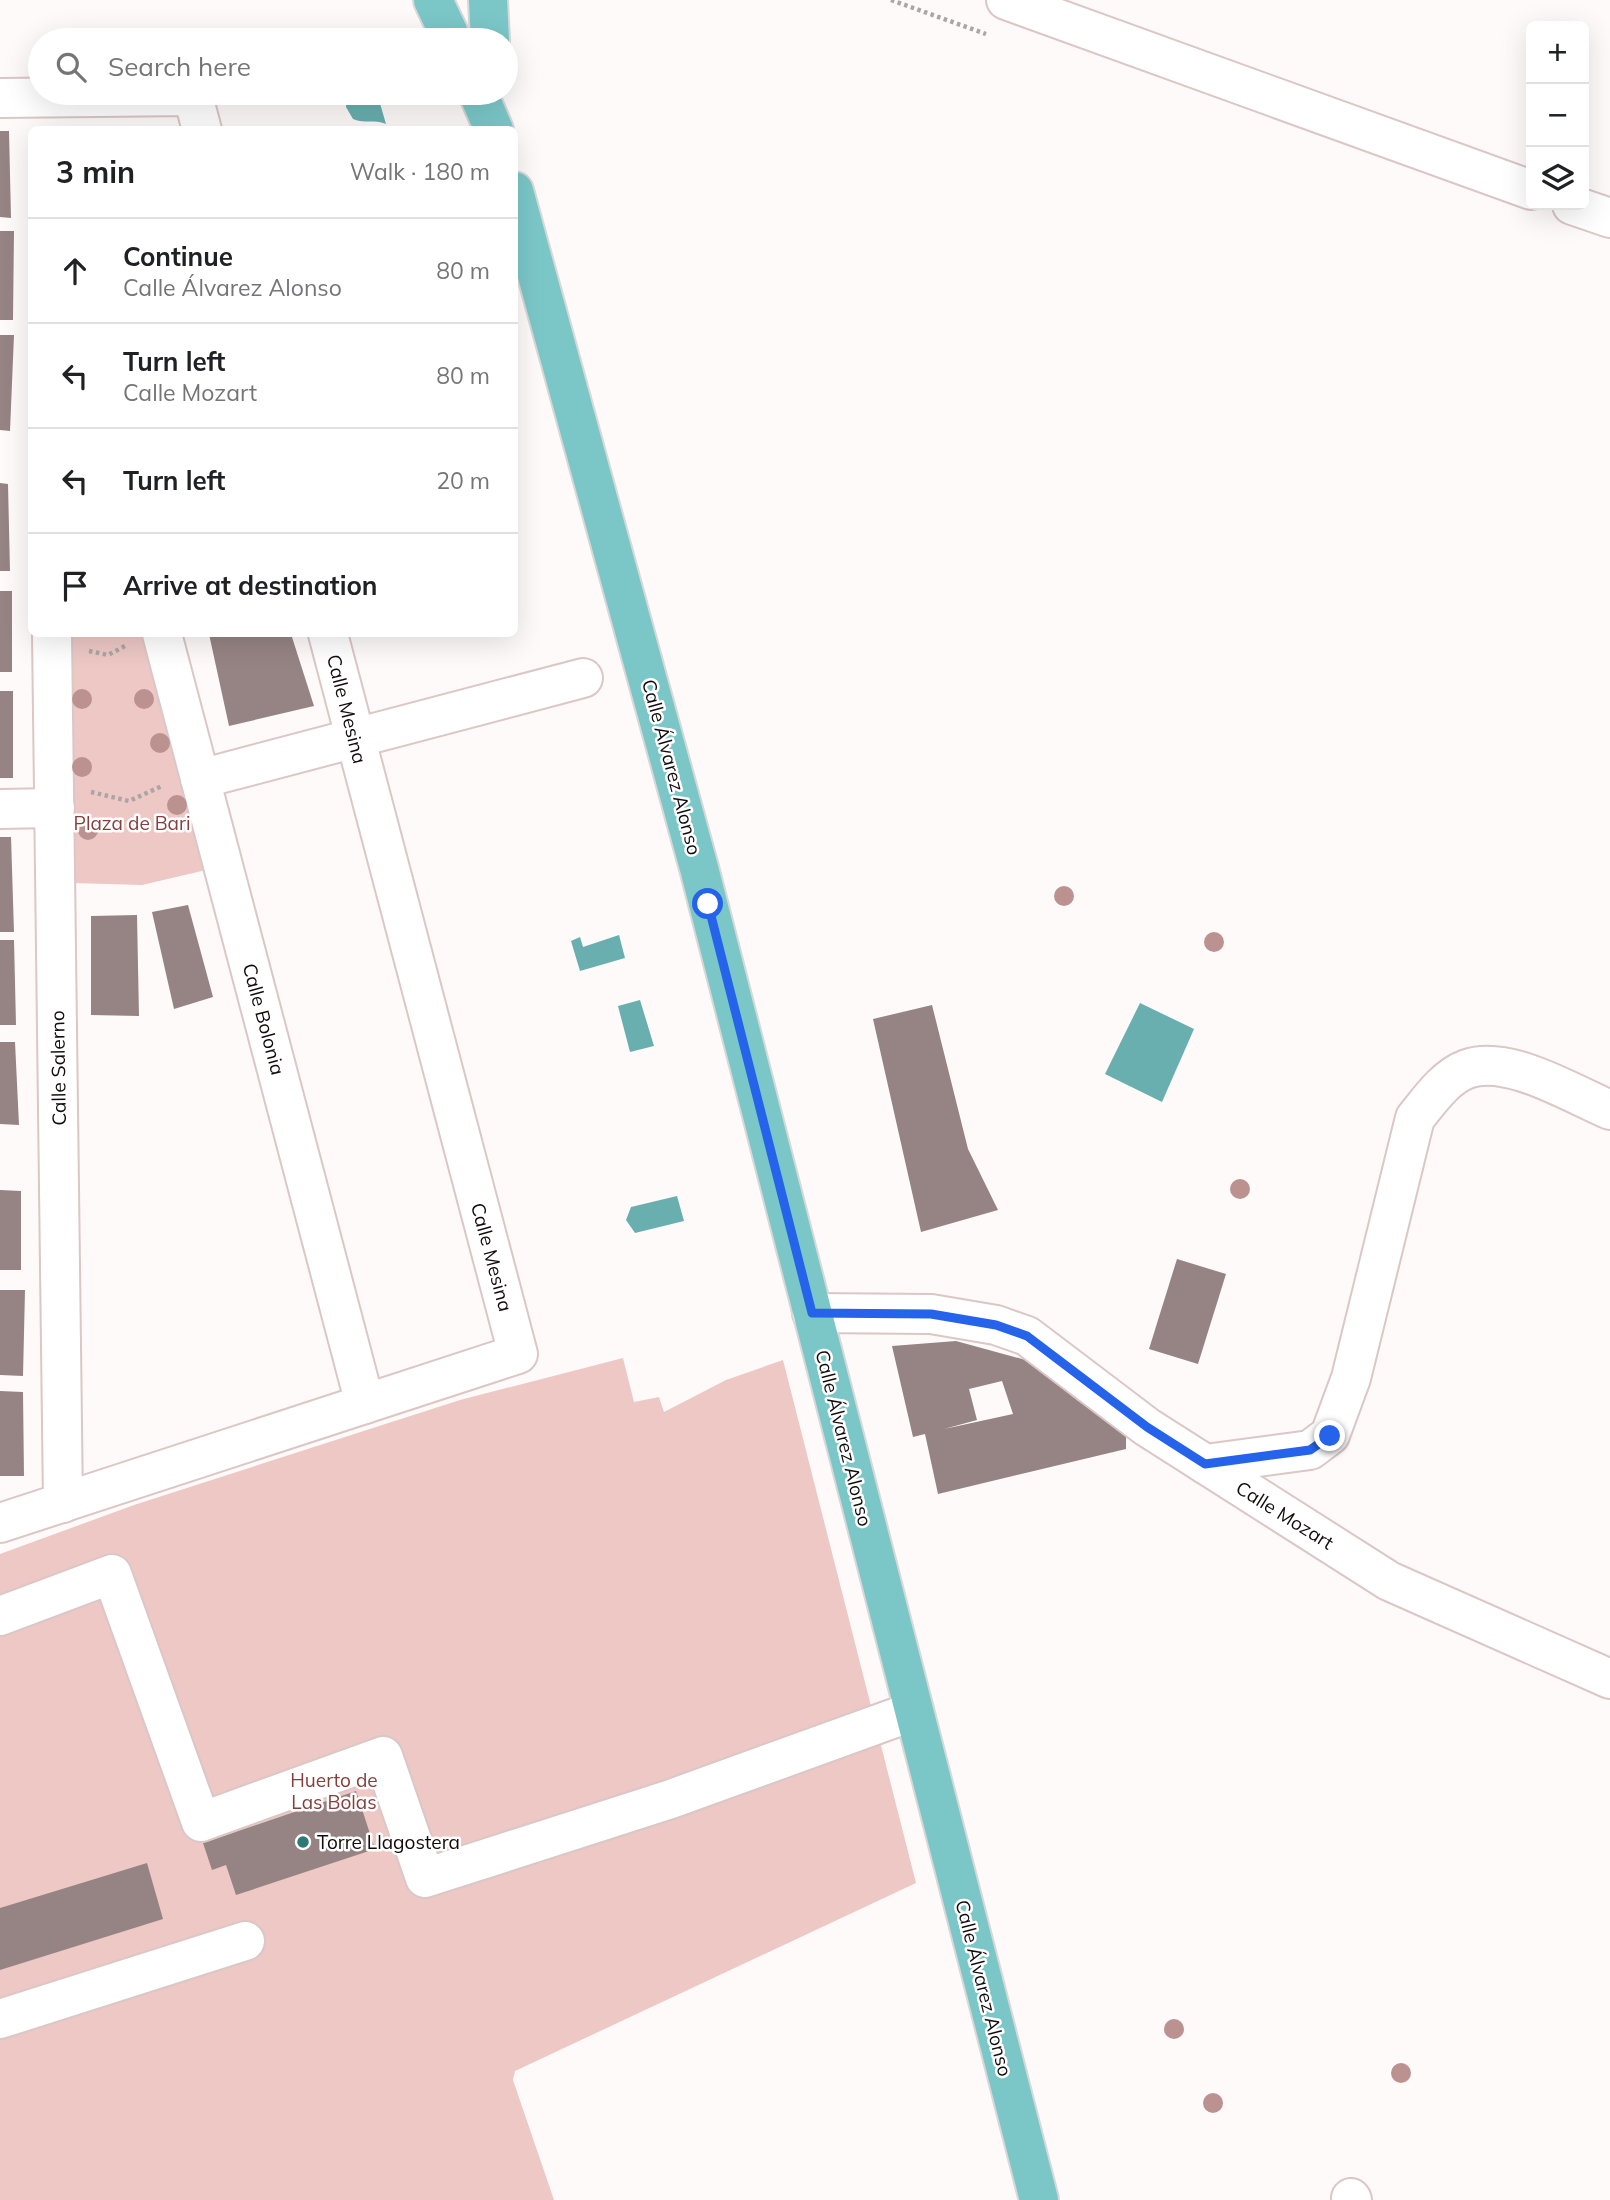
<!DOCTYPE html>
<meta charset="utf-8">
<style>
body{margin:0;font-family:Mulish,sans-serif;background:#f6f6f6;color:#202124}
.controls{position:absolute;right:21px;top:21px;display:grid;overflow:hidden;border-radius:10px;box-shadow:0 7px 28px #0002}
.controls button{width:63px;height:63px;display:grid;place-items:center;padding:0;border:0;border-bottom:2px solid #e0e0e0;background:#fff;color:#202124;font:35px sans-serif}
.stop{position:absolute;width:21px;height:21px;margin:-16px;border:5px solid #2563eb;border-radius:50%;background:#fff}
.stop.end{background:#2563eb;border-color:#fff;box-shadow:0 2px 7px #0008}
.list{margin:0;padding:0;list-style:none}
h2{display:flex;justify-content:space-between;align-items:center;height:91px;margin:0;padding:0 28px;font-size:30px}
h2 small{font-size:23px;font-weight:400;color:#757577}
.list li{display:grid;grid-template-columns:46px 1fr auto;gap:21px;align-items:center;box-sizing:border-box;height:105px;padding:0 28px;border-top:2px solid #e0e0e0}
.list b{display:block;font-size:26px;white-space:nowrap}
.list p{margin:0;font-size:23px;white-space:nowrap;color:#757577}
.list em{font-size:23px;font-style:normal;color:#757577}
.icon{flex:none;width:38px;height:38px;fill:none;stroke:currentColor;stroke-width:2;stroke-linecap:round;stroke-linejoin:round}
.map{position:relative;flex:none;width:1610px;height:2200px;overflow:hidden}
.search{position:absolute;background:#fff;box-shadow:0 7px 28px #0002;left:28px;top:28px;width:490px;height:77px;display:flex;align-items:center;gap:18px;box-sizing:border-box;padding:0 24px;border-radius:38px;color:#757577;font-size:26px}
.panel{position:absolute;background:#fff;box-shadow:0 7px 28px #0002;left:28px;top:126px;width:490px;height:511px;border-radius:10px}
.map>svg:first-child{display:block}
.green{fill:#edc8c5}
.water{fill:#69afb0}
.building{fill:#958483;fill-rule:evenodd}
.lines{fill:none;stroke-linecap:round;stroke-linejoin:round}
.minor-casing{stroke:#dac7c6;stroke-width:42}
.major-casing{stroke:#d9d8d8;stroke-width:42}
.path{stroke:#aaa6a5;stroke-width:4.5;stroke-dasharray:3.5 3.5;stroke-linecap:butt}
.minor{stroke:#fff;stroke-width:38}
.major{stroke:#7bc7c8;stroke-width:38}
.tree{fill:#bc9291}
.route{stroke:#2563eb;stroke-width:9}
.poi-dot{fill:#2e7878;stroke:#fff;stroke-width:2.5}
.labels{text-anchor:middle;stroke-width:5;stroke-linejoin:round;paint-order:stroke}
.street-label{font-size:19px;fill:#110c0b;stroke:#fff}
.park-label{font-size:19px;fill:#863d3c;stroke:#fff}
.poi-label{font-size:19px;fill:#110c0b;stroke:#fff;text-anchor:start}
</style>
<div class="map">
<svg width="1610" height="2200" viewBox="0 0 1610 2200">
<rect width="100%" height="100%" fill="#fefaf9"/>
<g class="green">
<polygon points="68,634 149,634 206,870 142,885 72,883"/>
<polygon points="623,1358 634,1402 659,1397 664,1412 726,1380 783,1360 916,1883 515,2071 513,2080 554,2200 0,2200 0,1554 134,1505 460,1400"/>
</g>
<g class="water">
<path d="M346 93H377L386 124C374 119 365 124 353 119L346 107Z"/>
<polygon points="619,935 625,958 580,971 571,941 580,937 583,947"/>
<polygon points="640,1000 654,1046 630,1052 618,1006"/>
<polygon points="1140,1003 1194,1029 1162,1102 1105,1074"/>
<polygon points="677,1196 684,1221 635,1233 626,1220 631,1207"/>
</g>
<g class="building">
<polygon points="0,131 9,131 11,218 0,217"/>
<polygon points="0,231 14,231 13,320 0,320"/>
<polygon points="0,335 14,335 10,431 0,430"/>
<polygon points="0,483 8,484 10,571 0,571"/>
<rect x="0" y="591" width="12" height="81"/>
<polygon points="209,634 291,634 314,706 229,726"/>
<rect x="0" y="691" width="13" height="87"/>
<polygon points="0,837 11,837 14,932 0,932"/>
<polygon points="188,905 213,997 174,1009 152,912"/>
<polygon points="137,915 139,1016 91,1015 91,916"/>
<polygon points="0,940 14,940 16,1025 0,1025"/>
<polygon points="932,1005 968,1149 998,1210 921,1232 873,1019"/>
<polygon points="0,1042 15,1042 19,1125 0,1124"/>
<polygon points="0,1190 21,1191 21,1270 0,1270"/>
<polygon points="1177,1259 1226,1274 1198,1364 1149,1349"/>
<polygon points="0,1290 25,1290 23,1376 0,1375"/>
<path d="M956 1341 1033 1362 1077 1400 1126 1435V1449L938 1494 925 1434 913 1437 892 1346ZM1002 1381 1013 1414 944 1429 977 1420 969 1389Z"/>
<polygon points="0,1391 23,1392 24,1476 0,1476"/>
<polygon points="356,1791 375,1849 236,1895 226,1865 212,1870 203,1843"/>
<polygon points="147,1863 163,1919 0,1970 0,1908"/>
</g>
<g class="lines">
<g class="minor-casing">
<g id="minor">
<polyline points="1006,0 1531,190"/>
<polyline points="0,98 193,96 202,130"/>
<polyline points="1572,205 1610,218"/>
<polyline points="52,634 63,1503"/>
<polyline points="162,634 365,1404"/>
<polyline points="200,779 583,678"/>
<polyline points="0,809 55,808"/>
<polyline points="812,1313 931,1314 996,1325 1027,1336 1147,1427 1389,1581 1610,1679"/>
<path d="M1205 1464 1310 1450 1330 1435 1351 1378 1415 1118C1429 1101 1445 1077 1467 1069 1508 1054 1572 1094 1610 1110"/>
<polyline points="0,1523 518,1354 328,634"/>
<polyline points="0,1616 112,1574 201,1822 383,1756 425,1878 671,1799 914,1711"/>
<polyline points="0,2019 245,1941"/>
<polyline points="1351,2198 1352,2200"/>
</g>
</g>
<g class="major-casing">
<g id="major">
<polyline points="433,0 452,40"/>
<polyline points="488,0 490,40"/>
<polyline points="478,93 494,130"/>
<polyline points="514,191 699,868 1039,2200"/>
</g>
</g>
<g class="path">
<polyline points="891,0 986,34"/>
<polyline points="89,651 108,655 127,645"/>
<polyline points="91,792 129,801 162,786"/>
</g>
<use href="#minor" class="minor"/>
<use href="#major" class="major"/>
</g>
<g class="tree">
<circle cx="82" cy="699" r="10"/>
<circle cx="144" cy="699" r="10"/>
<circle cx="160" cy="743" r="10"/>
<circle cx="82" cy="767" r="10"/>
<circle cx="177" cy="805" r="10"/>
<circle cx="88" cy="830" r="10"/>
<circle cx="1064" cy="896" r="10"/>
<circle cx="1214" cy="942" r="10"/>
<circle cx="1240" cy="1189" r="10"/>
<circle cx="1174" cy="2029" r="10"/>
<circle cx="1401" cy="2073" r="10"/>
<circle cx="1213" cy="2103" r="10"/>
</g>
<g class="lines">
<polyline class="route" points="708,904 812,1313 931,1314 996,1325 1027,1336 1147,1427 1205,1464 1310,1450 1330,1436"/>
</g>
<circle class="poi-dot" cx="303" cy="1842" r="7"/>
<g class="labels">
<g class="street-label">
<text transform="translate(347 709) rotate(76)" y="7">Calle Mesina</text>
<text transform="translate(672 767) rotate(75)" y="7">Calle Álvarez Alonso</text>
<text transform="translate(264 1019) rotate(75)" y="7">Calle Bolonia</text>
<text transform="translate(58 1068) rotate(-91)" y="7">Calle Salerno</text>
<text transform="translate(492 1257) rotate(75)" y="7">Calle Mesina</text>
<text transform="translate(844 1438) rotate(76)" y="7">Calle Álvarez Alonso</text>
<text transform="translate(1285 1515) rotate(32)" y="7">Calle Mozart</text>
<text transform="translate(984 1988) rotate(76)" y="7">Calle Álvarez Alonso</text>
</g>
<g class="park-label">
<text x="132" y="830">Plaza de Bari</text>
<text x="334" y="1787">Huerto de<tspan x="334" dy="22">Las Bolas</tspan></text>
</g>
<g class="poi-label">
<text x="317" y="1849">Torre Llagostera</text>
</g>
</g>
</svg>
<div class="controls">
<button>+</button>
<button>−</button>
<button><svg class="icon" aria-label="layers" viewBox="0 0 24 24"><path d="M12 4l9 5-9 5-9-5zM3 14l9 5 9-5"/></svg></button>
</div>
<div class="stop" style="left:708px;top:904px"></div>
<div class="stop end" style="left:1330px;top:1436px"></div>
<div class="search"><svg class="icon" aria-label="search" viewBox="0 0 24 24"><circle cx="10" cy="10" r="6"/><path d="M15 15l6 6"/></svg>Search here</div>
<section class="panel">
<h2>3 min<small>Walk · 180 m</small></h2>
<ul class="list">
<li><svg class="icon" aria-label="ahead" viewBox="0 0 24 24"><path d="M12 20V5M6 11l6-6 6 6"/></svg><div><b>Continue</b><p>Calle Álvarez Alonso</p></div><em>80 m</em></li>
<li><svg class="icon" aria-label="left" viewBox="0 0 24 24"><path d="M17 20v-9H6M10 6l-5 5 5 5"/></svg><div><b>Turn left</b><p>Calle Mozart</p></div><em>80 m</em></li>
<li><svg class="icon" aria-label="left" viewBox="0 0 24 24"><path d="M17 20v-9H6M10 6l-5 5 5 5"/></svg><div><b>Turn left</b></div><em>20 m</em></li>
<li><svg class="icon" aria-label="arrive" viewBox="0 0 24 24"><path d="M6 21V4h12l-3 4 3 4H6"/></svg><div><b>Arrive at destination</b></div></li>
</ul>
</section>
</div>
